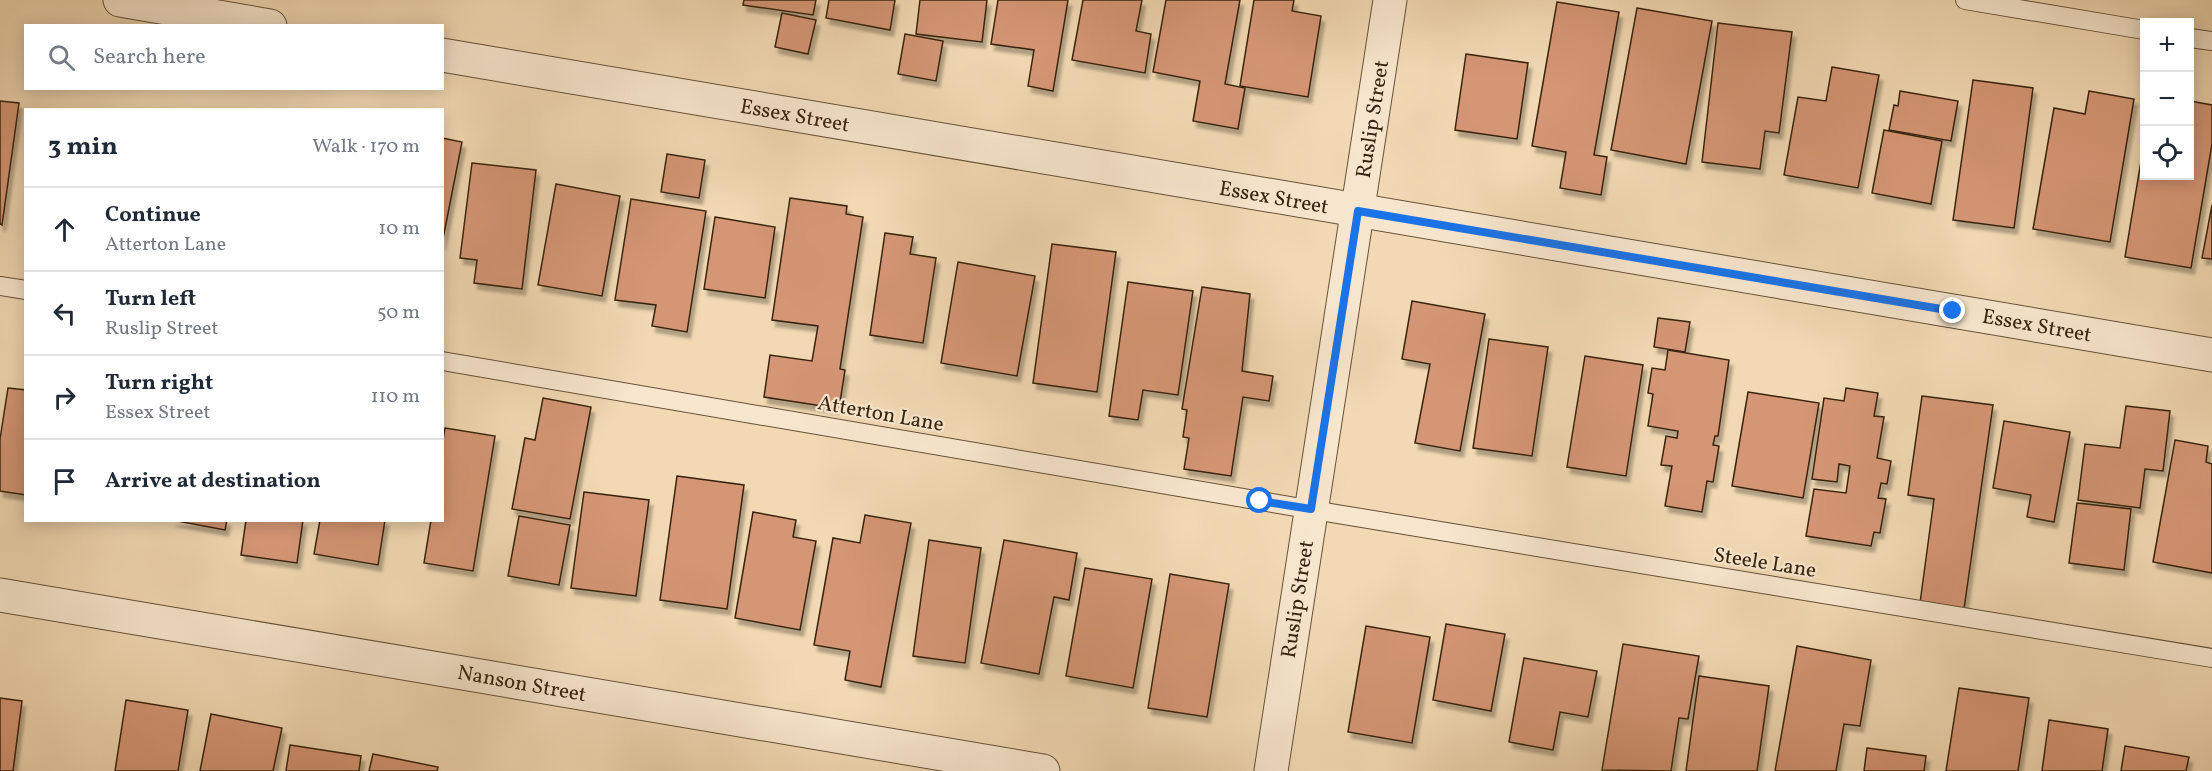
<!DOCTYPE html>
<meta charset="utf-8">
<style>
body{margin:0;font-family:Vollkorn,serif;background:#f2f2f3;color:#1f2937}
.controls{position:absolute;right:18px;top:18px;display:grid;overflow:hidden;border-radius:0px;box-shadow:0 3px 15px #0003}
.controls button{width:54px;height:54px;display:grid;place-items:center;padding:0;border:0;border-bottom:2px solid #e0e1e3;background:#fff;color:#1f2937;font:30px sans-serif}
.stop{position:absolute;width:18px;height:18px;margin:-14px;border:4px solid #1a73e8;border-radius:50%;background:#fff}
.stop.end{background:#1a73e8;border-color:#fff;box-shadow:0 2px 6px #0008}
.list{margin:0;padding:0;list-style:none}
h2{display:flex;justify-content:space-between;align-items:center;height:78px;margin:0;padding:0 24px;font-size:26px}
h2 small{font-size:20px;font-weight:400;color:#747a83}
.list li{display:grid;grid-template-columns:39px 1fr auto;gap:18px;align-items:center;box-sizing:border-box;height:84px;padding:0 24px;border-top:2px solid #e0e1e3}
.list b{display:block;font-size:22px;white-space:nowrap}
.list p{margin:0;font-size:20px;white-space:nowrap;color:#747a83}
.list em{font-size:20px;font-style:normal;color:#747a83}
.icon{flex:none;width:33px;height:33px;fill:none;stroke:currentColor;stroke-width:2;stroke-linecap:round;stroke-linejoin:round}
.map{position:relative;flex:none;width:2212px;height:771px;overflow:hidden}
.search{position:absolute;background:#fff;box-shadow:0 3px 15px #0003;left:24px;top:24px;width:420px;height:66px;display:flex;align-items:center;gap:15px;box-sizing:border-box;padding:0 21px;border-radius:0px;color:#747a83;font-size:22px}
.panel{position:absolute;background:#fff;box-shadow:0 3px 15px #0003;left:24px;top:108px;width:420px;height:414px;border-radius:0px}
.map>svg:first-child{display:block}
.building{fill:#d59674;stroke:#37240f;stroke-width:1.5;filter:url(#shadow)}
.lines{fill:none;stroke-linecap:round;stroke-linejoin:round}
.lane-casing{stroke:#665138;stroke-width:20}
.street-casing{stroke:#665138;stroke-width:35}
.lane{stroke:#f7e6ce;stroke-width:18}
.street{stroke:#f7e6ce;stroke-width:33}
.route{stroke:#1a73e8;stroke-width:8}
.labels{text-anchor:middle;stroke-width:4.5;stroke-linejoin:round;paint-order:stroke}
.street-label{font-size:21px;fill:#37240f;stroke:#f7e6ce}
</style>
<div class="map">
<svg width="2212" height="771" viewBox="0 0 2212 771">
<defs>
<filter id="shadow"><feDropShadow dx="3.5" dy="6" stdDeviation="1.5" flood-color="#0004"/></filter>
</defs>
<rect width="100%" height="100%" fill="#f2d9b3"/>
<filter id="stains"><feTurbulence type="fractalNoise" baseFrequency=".00333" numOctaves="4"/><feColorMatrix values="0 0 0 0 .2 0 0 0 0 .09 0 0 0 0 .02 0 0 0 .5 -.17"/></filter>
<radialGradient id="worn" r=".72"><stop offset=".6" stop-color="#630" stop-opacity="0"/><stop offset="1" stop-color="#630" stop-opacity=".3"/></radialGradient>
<g class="building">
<polygon points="744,0 816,0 813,15 743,5"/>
<polygon points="829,0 895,0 890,30 826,18"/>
<polygon points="920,0 987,0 982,42 916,34"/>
<polygon points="998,0 1068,0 1053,91 1028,86 1034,50 991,44"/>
<polygon points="1083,0 1142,0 1136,31 1151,34 1145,73 1072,60"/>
<polygon points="1166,0 1240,0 1225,84 1245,88 1238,129 1193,121 1200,81 1153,72"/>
<polygon points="1254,0 1294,0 1292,11 1321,16 1308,97 1240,86"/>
<polygon points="1557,2 1619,12 1594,155 1607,157 1601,195 1560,188 1566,152 1532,146"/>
<polygon points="1637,8 1712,21 1686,164 1611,150"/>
<polygon points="782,13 816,20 808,54 775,47"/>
<polygon points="1718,23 1792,32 1779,133 1765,131 1760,169 1702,162"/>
<polygon points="905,34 943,41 936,81 898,74"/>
<polygon points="1466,54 1528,63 1517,139 1455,130"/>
<polygon points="1832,67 1879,75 1858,188 1784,175 1798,97 1826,101"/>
<polygon points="1973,80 2033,88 2014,228 1953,220"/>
<polygon points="1900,91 1958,101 1951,141 1889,130 1894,105 1898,106"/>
<polygon points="2089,91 2134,99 2110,242 2033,229 2054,108 2085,114"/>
<polygon points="0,101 19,103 2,225 0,224"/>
<polygon points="2190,101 2212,105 2212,144 2191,268 2125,257 2144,143 2144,176 2190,176"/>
<polygon points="1884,130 1942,141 1931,204 1872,193"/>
<polygon points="442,138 462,142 442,244"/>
<polygon points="667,154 705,160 699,198 661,192"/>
<polygon points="472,163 536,170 522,289 474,283 477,260 460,258"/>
<polygon points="556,184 620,196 602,296 538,285"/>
<polygon points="790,198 847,206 846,214 863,217 840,369 845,370 840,402 836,401 835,408 764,397 770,355 812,361 818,326 772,320"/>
<polygon points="631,199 706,211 687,332 652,326 656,305 615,300"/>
<polygon points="2212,205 2212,259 2202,258"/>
<polygon points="715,217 775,227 765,298 704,289"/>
<polygon points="885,233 913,237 910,254 936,258 923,343 870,335"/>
<polygon points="1052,244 1116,252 1097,392 1033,383"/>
<polygon points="958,262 1035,276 1017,376 941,363"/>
<polygon points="1128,282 1193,291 1178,395 1143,390 1138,420 1109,416"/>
<polygon points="1202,287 1250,294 1242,371 1273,376 1269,401 1243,397 1231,476 1184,469 1189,438 1183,437 1187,410 1182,409"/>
<polygon points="1412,301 1485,314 1460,451 1415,443 1430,364 1402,359"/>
<polygon points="1658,318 1690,322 1685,352 1654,347"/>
<polygon points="1489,339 1548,347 1532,456 1473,448"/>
<polygon points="1668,350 1729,360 1718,436 1715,436 1713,445 1719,446 1713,482 1707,481 1702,512 1665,506 1672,466 1661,465 1666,436 1677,438 1678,431 1648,426 1653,394 1648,393 1652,368 1665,370"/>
<polygon points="1585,356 1643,365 1626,476 1567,467"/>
<polygon points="8,388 26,390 26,495 0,491 0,439"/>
<polygon points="1846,388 1878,393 1874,416 1884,417 1877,458 1891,461 1887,484 1881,483 1878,498 1886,499 1880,533 1874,532 1871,546 1806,536 1814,489 1846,493 1850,466 1839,464 1837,482 1812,479 1824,398 1844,401"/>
<polygon points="1748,392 1819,403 1803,498 1732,486"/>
<polygon points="1922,396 1993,405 1964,609 1920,603 1934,499 1908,495"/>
<polygon points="543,398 591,407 570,519 512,509 525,438 535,440"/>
<polygon points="2126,406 2170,411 2163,471 2145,469 2140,508 2078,500 2085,444 2120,448"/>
<polygon points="2004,421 2070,432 2054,522 2027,517 2031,495 1993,488"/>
<polygon points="445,428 495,436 473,571 424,563 431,520 442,520 442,446"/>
<polygon points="2175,440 2208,446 2206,462 2212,464 2212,573 2153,562"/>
<polygon points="677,476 744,485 727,609 660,600"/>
<polygon points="584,492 649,500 636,596 571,588"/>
<polygon points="2077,503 2131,509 2124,570 2069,563"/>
<polygon points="753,512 796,520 793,537 816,541 800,630 735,618"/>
<polygon points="865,515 911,523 881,687 845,680 850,651 814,645 833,538 860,543"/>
<polygon points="519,516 570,525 559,585 508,576"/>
<polygon points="172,520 227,520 225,530"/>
<polygon points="246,520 303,520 297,563 241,555"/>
<polygon points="320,520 385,520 378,565 314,554"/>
<polygon points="929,540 981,548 965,663 913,656"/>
<polygon points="1004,540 1077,553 1069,600 1054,597 1039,674 981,663"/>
<polygon points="1085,568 1152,579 1133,688 1066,676"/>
<polygon points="1170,574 1229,584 1207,717 1148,708"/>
<polygon points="1446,624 1505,634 1491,711 1433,700"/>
<polygon points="1366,626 1430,637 1412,743 1348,732"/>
<polygon points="1623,644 1699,656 1688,719 1679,718 1671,771 1602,770"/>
<polygon points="1797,646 1871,660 1860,726 1844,724 1836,771 1775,771"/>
<polygon points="1524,658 1597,671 1588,717 1560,712 1553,750 1509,742"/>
<polygon points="1699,676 1769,686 1757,771 1686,771"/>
<polygon points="1959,688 2029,698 2018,771 1946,771"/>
<polygon points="0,698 22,701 13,771 0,771"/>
<polygon points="126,700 188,710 178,771 115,771"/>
<polygon points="211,714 282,728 273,771 200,771"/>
<polygon points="2049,720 2108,729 2102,771 2042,771"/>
<polygon points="290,745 361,756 359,771 286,771"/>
<polygon points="2125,746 2189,757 2186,771 2121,771"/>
<polygon points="1867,748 1926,756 1924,771 1864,771"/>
<polygon points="373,754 438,767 437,771 369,771"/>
</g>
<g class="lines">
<g class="lane-casing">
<g id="lane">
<polyline points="1965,0 2144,30"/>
<polyline points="2190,38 2212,41"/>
<polyline points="0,286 26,290"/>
<polyline points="442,361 1337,514 2212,658"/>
</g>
</g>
<g class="street-casing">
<g id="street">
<polyline points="120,0 270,26"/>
<polyline points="442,55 2212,355"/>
<polyline points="0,595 1043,771"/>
<polyline points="1271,771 1390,0"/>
</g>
</g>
<use href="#lane" class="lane"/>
<use href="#street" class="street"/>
</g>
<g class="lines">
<polyline class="route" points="1260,501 1311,509 1358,211 1953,311"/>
</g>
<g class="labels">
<g class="street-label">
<text transform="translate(795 115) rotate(10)" y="7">Essex Street</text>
<text transform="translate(1372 119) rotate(-81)" y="7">Ruslip Street</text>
<text transform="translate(1274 197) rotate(10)" y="7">Essex Street</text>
<text transform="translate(2037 325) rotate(10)" y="7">Essex Street</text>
<text transform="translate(881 413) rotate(10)" y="7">Atterton Lane</text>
<text transform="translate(1765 562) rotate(9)" y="7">Steele Lane</text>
<text transform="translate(1297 599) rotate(-81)" y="7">Ruslip Street</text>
<text transform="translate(522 683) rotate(10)" y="7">Nanson Street</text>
</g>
</g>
<rect width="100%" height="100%" filter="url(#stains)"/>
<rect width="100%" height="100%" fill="url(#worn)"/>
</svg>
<div class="controls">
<button>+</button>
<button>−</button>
<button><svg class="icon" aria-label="locate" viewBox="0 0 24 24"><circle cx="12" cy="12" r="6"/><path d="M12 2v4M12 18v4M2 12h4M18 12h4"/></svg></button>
</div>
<div class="stop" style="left:1260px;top:501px"></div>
<div class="stop end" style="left:1953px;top:311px"></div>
<div class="search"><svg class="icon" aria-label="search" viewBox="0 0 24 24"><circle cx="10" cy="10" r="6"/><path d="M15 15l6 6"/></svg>Search here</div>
<section class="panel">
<h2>3 min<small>Walk · 170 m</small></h2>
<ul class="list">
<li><svg class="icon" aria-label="ahead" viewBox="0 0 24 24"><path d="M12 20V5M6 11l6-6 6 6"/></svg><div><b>Continue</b><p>Atterton Lane</p></div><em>10 m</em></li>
<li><svg class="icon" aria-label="left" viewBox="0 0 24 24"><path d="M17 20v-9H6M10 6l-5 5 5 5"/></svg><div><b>Turn left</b><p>Ruslip Street</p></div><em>50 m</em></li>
<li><svg class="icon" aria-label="right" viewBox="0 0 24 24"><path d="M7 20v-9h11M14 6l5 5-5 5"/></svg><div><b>Turn right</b><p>Essex Street</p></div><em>110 m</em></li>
<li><svg class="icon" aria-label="arrive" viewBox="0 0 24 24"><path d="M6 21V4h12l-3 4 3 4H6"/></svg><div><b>Arrive at destination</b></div></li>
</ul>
</section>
</div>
